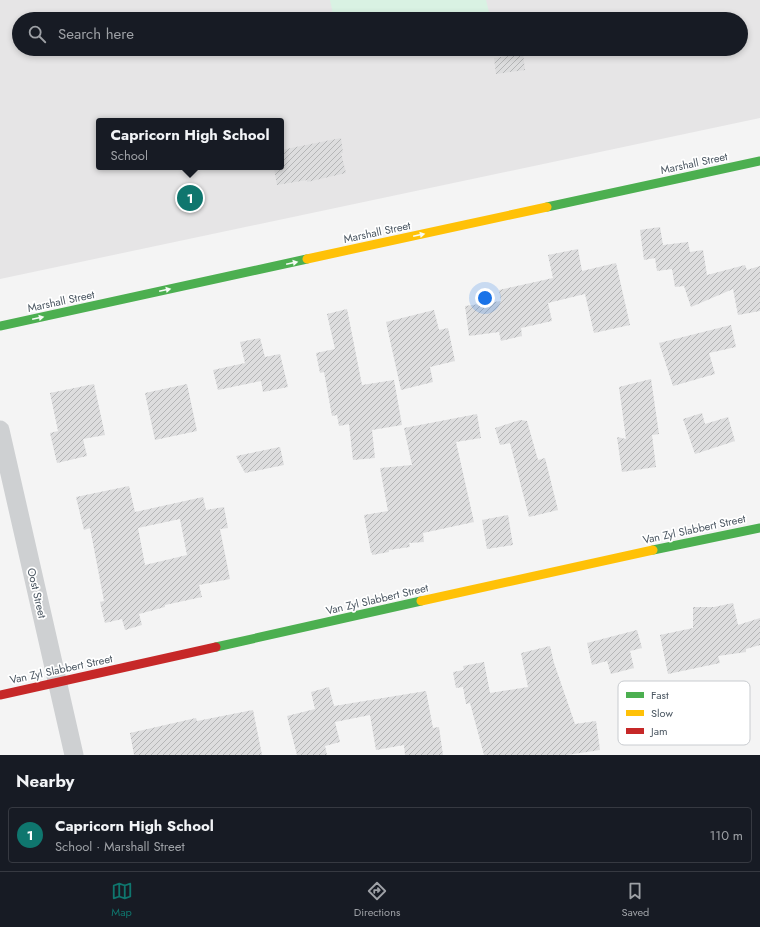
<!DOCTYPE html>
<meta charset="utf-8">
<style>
body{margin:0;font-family:Jost,sans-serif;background:#20242c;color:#f1f3f6}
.you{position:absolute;left:485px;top:298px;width:14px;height:14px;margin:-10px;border:3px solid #fff;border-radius:50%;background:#1a73e8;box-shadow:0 0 0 6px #1a73e833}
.badge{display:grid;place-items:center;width:26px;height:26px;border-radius:50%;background:#0f766e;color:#fff;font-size:13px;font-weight:700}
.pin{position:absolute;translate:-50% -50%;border:2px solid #fff;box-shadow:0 1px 4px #0006}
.popup{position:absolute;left:96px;top:118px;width:188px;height:52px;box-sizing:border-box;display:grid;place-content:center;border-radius:4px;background:#171b24;filter:drop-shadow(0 1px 3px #0005);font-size:13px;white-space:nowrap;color:#9ea1a6}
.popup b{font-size:15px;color:#f1f3f6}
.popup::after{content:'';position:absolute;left:50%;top:100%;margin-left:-8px;border:8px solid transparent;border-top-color:#171b24}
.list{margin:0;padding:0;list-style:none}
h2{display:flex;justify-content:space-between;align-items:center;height:52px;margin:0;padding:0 16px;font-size:17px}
h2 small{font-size:13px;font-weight:400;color:#9ea1a6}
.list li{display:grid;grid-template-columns:26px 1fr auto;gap:12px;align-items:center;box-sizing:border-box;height:56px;margin:0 8px 8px;padding:0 8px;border:1px solid #363941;border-radius:4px}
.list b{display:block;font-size:15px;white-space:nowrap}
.list p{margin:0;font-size:13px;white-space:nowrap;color:#9ea1a6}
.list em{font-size:13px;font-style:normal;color:#9ea1a6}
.icon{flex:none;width:22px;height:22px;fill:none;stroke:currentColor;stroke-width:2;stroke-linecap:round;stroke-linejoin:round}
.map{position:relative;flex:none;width:760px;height:755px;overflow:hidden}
.search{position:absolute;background:#171b24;box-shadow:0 2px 6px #0003;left:12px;right:12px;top:12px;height:44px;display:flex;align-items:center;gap:10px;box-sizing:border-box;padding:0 14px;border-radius:22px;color:#9ea1a6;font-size:15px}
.sheet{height:116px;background:#171b24}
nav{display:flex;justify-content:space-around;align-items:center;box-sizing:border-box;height:56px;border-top:1px solid #363941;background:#171b24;font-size:11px;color:#9ea1a6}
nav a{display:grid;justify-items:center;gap:2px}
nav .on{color:#0f766e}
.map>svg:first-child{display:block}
.education{fill:#e6e5e6;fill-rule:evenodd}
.pitch{fill:#d9f2e3}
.building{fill:url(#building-hatch);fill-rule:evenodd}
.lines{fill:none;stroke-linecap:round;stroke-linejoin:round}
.street{stroke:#ced0d2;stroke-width:19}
.fast{stroke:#4caf50;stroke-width:9}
.slow{stroke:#ffc107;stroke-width:9}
.jam{stroke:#c62828;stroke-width:9}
.oneway{fill:#f6fbf6}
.labels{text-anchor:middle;stroke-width:3.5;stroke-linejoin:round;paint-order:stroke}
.street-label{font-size:11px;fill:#4a5661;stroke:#fff}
.key{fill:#fff;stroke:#c9ccd0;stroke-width:1}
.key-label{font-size:11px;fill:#4a5661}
</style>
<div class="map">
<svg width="760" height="755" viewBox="0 0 760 755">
<defs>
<pattern id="building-hatch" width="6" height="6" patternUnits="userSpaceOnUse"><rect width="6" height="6" fill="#ddddde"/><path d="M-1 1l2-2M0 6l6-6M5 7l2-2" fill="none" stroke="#b5b6b7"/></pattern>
</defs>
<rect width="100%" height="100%" fill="#f4f4f4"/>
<path class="education" d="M0 0H760V118L0 279ZM19 19H741V49H19ZM99 121H281V167H99Z"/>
<polygon class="pitch" points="330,0 486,0 490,16 478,19 334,19"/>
<g class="building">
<polygon points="523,54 525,70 496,74 494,58"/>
<polygon points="341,138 343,153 341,153 346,173 307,182 307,180 277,185 274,169 281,168 281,150"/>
<polygon points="660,227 663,245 688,242 690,252 703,250 707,275 745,265 747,270 760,266 760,311 738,315 733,289 691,307 684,286 675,287 672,269 657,271 655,258 644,260 640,230"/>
<polygon points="578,249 582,271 616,263 630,325 594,333 585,294 548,303 552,321 521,328 522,336 501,341 499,332 469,336 465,306 501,301 499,290 553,278 548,255"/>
<polygon points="347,309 362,385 394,380 402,425 372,430 375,458 353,460 349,424 339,426 337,415 332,416 324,372 320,373 316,353 335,349 327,314"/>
<polygon points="434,310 439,330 448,328 455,361 430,367 433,382 401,390 386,322"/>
<polygon points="731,325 736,347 709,353 715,374 673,386 659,343"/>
<polygon points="260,338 265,357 280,354 288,387 263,392 261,381 218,390 213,370 245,363 240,342"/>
<polygon points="651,379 659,434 652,435 656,467 622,472 617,437 626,439 619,387"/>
<polygon points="94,384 105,435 83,439 87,456 57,463 50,433 58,431 50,393"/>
<polygon points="187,384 197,431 155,440 145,393"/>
<polygon points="702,413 705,424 728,417 735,441 695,454 683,419"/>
<polygon points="477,414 481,438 456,442 474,522 423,533 424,542 409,543 410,547 389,550 389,552 372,555 372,552 371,553 364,515 388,511 380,468 412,465 404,428"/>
<polygon points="520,420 527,421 538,460 545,458 558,510 529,517 510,443 500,445 495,428"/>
<polygon points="280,447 284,465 245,473 236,456"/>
<path d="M129 486 135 512 203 497 206 510 224 507 228 528 220 529 230 579 199 585 202 597 165 605V607L139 614 142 625 125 630 122 619 105 623 100 602 104 601 90 528 84 530 76 497ZM180 519 187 555 145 565 138 528Z"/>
<polygon points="508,515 513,545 487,549 482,520"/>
<polygon points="733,603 738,625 760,618 760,645 746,649 746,652 718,656 720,663 668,674 660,635 693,628 693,607 714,607"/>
<polygon points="637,630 642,648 630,651 634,668 611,674 607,661 592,665 587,643"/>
<polygon points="550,646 554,663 575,724 596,721 600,750 567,755 484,755 470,703 466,704 463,687 456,688 453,672 464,670 463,666 484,662 490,693 528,687 521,653"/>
<polygon points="329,687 334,706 426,691 433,728 439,727 443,755 405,755 404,745 376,750 370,715 335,722 340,742 325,746 327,755 297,755 287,716 315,709 311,692"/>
<polygon points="253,710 262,755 134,755 130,733 196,718 197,721"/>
</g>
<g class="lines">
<polyline class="street" points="0,430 74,755"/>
<g class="fast">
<polyline points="547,207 760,161"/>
<polyline points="0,326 307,259"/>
<polyline points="653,550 760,528"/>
<polyline points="216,647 421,601"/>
</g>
<g class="slow">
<polyline points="307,259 547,207"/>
<polyline points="421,601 653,550"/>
</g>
<polyline class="jam" points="0,695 216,647"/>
</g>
<defs><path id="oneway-solid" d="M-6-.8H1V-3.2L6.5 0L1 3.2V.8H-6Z"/></defs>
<g class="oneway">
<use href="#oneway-solid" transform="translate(419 235) rotate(-12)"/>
<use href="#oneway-solid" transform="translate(292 263) rotate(-12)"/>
<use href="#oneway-solid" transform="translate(165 290) rotate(-12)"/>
<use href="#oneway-solid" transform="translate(38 318) rotate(-12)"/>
</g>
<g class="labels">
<g class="street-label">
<text transform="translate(694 163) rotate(-12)" y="4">Marshall Street</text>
<text transform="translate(377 232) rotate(-12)" y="4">Marshall Street</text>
<text transform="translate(61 301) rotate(-12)" y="4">Marshall Street</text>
<text transform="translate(694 529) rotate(-12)" y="4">Van Zyl Slabbert Street</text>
<text transform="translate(37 593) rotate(77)" y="4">Oost Street</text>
<text transform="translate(377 599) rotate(-13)" y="4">Van Zyl Slabbert Street</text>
<text transform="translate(61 669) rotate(-12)" y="4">Van Zyl Slabbert Street</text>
</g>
</g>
<rect x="618" y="681" width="132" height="64" rx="6" class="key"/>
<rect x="626" y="692" width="18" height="6" fill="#4caf50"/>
<rect x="626" y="710" width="18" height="6" fill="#ffc107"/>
<rect x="626" y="728" width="18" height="6" fill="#c62828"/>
<g class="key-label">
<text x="651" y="699">Fast</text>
<text x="651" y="717">Slow</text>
<text x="651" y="735">Jam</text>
</g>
</svg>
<div class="you"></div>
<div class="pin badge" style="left:190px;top:198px">1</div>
<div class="popup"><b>Capricorn High School</b>School</div>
<div class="search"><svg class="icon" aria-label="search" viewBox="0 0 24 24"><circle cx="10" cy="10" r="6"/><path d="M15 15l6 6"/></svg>Search here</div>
</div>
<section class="sheet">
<h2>Nearby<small></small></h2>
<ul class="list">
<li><span class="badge">1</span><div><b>Capricorn High School</b><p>School · Marshall Street</p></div><em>110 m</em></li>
</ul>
</section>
<nav>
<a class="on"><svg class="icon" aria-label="map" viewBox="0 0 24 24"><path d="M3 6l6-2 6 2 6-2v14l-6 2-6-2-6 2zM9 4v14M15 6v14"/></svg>Map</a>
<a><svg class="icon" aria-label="directions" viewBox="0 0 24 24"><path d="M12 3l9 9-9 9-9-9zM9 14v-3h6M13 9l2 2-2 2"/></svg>Directions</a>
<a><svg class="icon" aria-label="saved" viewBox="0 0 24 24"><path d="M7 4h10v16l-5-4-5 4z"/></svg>Saved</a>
</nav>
